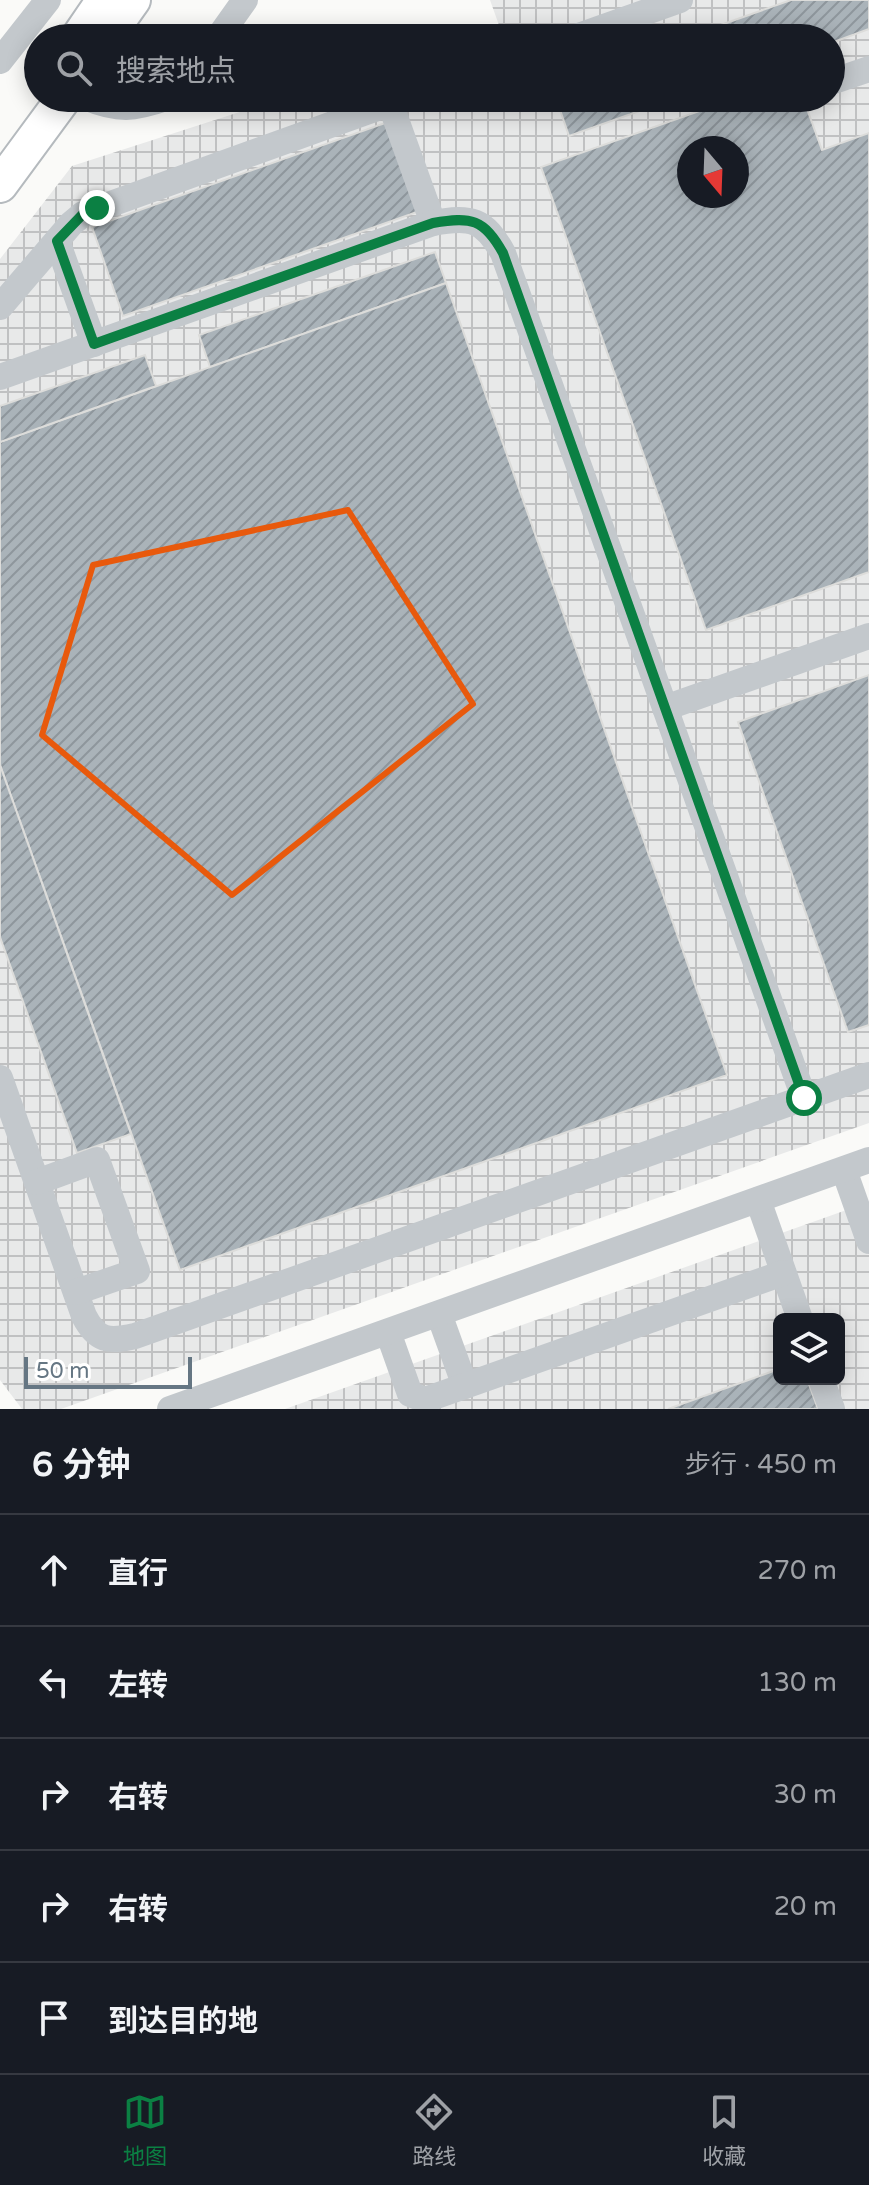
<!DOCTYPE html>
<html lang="zh">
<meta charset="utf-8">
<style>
body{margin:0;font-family:"Varela Round","Noto Sans SC",sans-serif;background:#242831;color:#f1f3f6}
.controls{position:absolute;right:24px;bottom:24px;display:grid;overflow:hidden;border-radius:12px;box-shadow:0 4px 20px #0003}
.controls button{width:72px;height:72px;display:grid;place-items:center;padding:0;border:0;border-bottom:2px solid #363941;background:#171b24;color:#f1f3f6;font:40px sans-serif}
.compass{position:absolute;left:677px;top:136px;width:72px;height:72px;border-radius:50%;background:#171b24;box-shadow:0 4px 20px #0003;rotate:161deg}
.scale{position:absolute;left:24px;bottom:20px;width:168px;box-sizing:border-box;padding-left:8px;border:4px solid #657683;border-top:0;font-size:22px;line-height:28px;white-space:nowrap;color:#657683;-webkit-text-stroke:6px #fff;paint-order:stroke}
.stop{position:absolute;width:24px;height:24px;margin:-18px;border:6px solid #0b8043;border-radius:50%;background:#fff}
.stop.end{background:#0b8043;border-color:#fff;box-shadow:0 2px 8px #0008}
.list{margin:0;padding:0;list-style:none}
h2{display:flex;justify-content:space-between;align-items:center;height:104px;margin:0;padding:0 32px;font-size:34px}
h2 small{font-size:26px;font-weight:400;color:#9ea1a6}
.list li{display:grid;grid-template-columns:52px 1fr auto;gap:24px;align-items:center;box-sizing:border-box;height:112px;padding:0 32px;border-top:2px solid #363941}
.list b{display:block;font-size:30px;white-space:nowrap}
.list em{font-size:26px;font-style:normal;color:#9ea1a6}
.icon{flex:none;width:44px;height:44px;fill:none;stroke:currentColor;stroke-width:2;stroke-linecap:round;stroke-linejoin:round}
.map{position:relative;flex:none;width:869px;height:1409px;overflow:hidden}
.search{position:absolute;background:#171b24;box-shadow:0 4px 20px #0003;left:24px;right:24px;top:24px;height:88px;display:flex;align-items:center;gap:20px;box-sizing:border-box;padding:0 28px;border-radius:44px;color:#9ea1a6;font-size:30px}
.sheet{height:664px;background:#171b24}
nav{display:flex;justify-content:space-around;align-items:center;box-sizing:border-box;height:112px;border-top:2px solid #363941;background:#171b24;font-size:22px;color:#9ea1a6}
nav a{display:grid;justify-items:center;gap:4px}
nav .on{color:#0b8043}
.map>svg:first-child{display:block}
.industrial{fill:url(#industrial-grid);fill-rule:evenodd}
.building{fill:url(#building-hatch);stroke:#dcdcda;stroke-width:2;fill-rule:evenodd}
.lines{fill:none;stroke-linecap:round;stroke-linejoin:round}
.major-casing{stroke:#b5babe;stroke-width:38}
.minor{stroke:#c3c8cc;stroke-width:26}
.major{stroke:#fff;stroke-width:34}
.route{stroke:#0b8043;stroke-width:10}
.marked{fill:none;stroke:#e8590c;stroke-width:6;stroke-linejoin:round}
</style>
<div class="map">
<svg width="869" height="1409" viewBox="0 0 869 1409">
<defs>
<pattern id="industrial-grid" width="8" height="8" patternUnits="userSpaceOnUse" patternTransform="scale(2)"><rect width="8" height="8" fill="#e8e9e9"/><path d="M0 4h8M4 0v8" fill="none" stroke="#c0c1c2"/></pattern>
<pattern id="building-hatch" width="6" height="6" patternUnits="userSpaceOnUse" patternTransform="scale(2)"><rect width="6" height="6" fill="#aab3b9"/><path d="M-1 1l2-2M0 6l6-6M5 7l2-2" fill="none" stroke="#8e969c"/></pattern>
</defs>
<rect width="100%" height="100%" fill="#fafaf8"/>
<g class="industrial">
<path d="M490 0H869V1123L61 1409H22L0 1380V259L72 166 283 98H831V38H468L500 28ZM689 148H737V196H689Z"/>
<path d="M869 1202V1409H285ZM779 1319H839V1379H779Z"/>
</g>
<g class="building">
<polygon points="791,0 869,0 869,29 831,43 831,38 684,38"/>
<polygon points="556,98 676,98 569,136"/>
<path d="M736 98H803L822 150 869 133V572L706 630 541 167ZM689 148H737V196H689Z"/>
<polygon points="385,123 417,212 123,316 92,227"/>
<polygon points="435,252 446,283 210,367 199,335"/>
<polygon points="446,283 727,1075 180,1270 0,765 0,442"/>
<polygon points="145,355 156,386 0,442 0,406"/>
<polygon points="869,675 869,1025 848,1032 738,722"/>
<polygon points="0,765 131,1134 77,1153 0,937"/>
<polygon points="779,1369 779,1379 807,1379 818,1409 668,1409"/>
</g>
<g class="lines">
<g class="major-casing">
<g id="major">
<polyline points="78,38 104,0"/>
<polyline points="106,38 133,0"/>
<polyline points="0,185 64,98"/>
</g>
</g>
<g class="minor">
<polyline points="218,38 245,0"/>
<polyline points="573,38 680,0"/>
<polyline points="0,61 48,0"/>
<polyline points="834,81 869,69"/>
<path d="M87 98C119 111 134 109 166 98"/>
<polyline points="390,103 433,223"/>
<polyline points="57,241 94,344"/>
<polyline points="0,307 71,224 83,214 405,98"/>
<path d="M0 377 433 223C471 216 484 219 503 253L804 1098"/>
<polyline points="665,708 869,636"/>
<path d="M0 1078 84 1316C97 1341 108 1342 135 1336L869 1075"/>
<polyline points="844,1170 869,1241"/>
<polyline points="37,1182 97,1160 137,1271 76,1292"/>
<polyline points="758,1200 800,1319"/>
<polyline points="439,1314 465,1386"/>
<polyline points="388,1332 410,1394 425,1400 783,1273"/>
<polyline points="821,1379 832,1409"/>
<polyline points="170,1409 869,1160"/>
</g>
<use href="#major" class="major"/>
</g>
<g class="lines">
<path class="route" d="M97 208 83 214 57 241 94 344 433 223C471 216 484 219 503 253L804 1098"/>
</g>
<path class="marked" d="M348 510 473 704 232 895 42 735 93 565Z"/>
</svg>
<div class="controls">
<button><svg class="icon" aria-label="layers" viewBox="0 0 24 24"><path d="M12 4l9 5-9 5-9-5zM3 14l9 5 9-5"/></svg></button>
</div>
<svg class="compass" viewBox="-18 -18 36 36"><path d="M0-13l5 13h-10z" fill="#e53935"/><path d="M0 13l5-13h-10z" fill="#9ea1a6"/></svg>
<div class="scale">50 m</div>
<div class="stop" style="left:804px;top:1098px"></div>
<div class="stop end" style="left:97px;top:208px"></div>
<div class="search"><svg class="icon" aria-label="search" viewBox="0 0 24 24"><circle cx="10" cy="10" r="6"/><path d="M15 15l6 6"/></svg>搜索地点</div>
</div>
<section class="sheet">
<h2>6 分钟<small>步行 · 450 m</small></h2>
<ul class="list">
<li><svg class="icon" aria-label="ahead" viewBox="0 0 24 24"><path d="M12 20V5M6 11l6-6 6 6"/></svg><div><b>直行</b></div><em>270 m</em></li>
<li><svg class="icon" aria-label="left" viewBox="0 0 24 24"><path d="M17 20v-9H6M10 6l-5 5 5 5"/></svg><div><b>左转</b></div><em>130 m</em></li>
<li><svg class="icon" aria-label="right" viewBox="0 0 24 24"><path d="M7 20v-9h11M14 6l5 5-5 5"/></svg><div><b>右转</b></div><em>30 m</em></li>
<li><svg class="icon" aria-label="right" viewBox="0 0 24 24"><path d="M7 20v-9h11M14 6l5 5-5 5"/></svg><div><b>右转</b></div><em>20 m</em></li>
<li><svg class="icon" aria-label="arrive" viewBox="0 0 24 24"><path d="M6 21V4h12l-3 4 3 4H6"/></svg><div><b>到达目的地</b></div></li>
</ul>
</section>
<nav>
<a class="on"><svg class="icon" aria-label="map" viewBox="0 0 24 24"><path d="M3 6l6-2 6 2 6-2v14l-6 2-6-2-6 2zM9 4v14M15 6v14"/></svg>地图</a>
<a><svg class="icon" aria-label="directions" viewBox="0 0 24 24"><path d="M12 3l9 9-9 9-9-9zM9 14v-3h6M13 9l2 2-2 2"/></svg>路线</a>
<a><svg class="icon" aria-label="saved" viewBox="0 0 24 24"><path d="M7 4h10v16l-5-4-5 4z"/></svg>收藏</a>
</nav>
